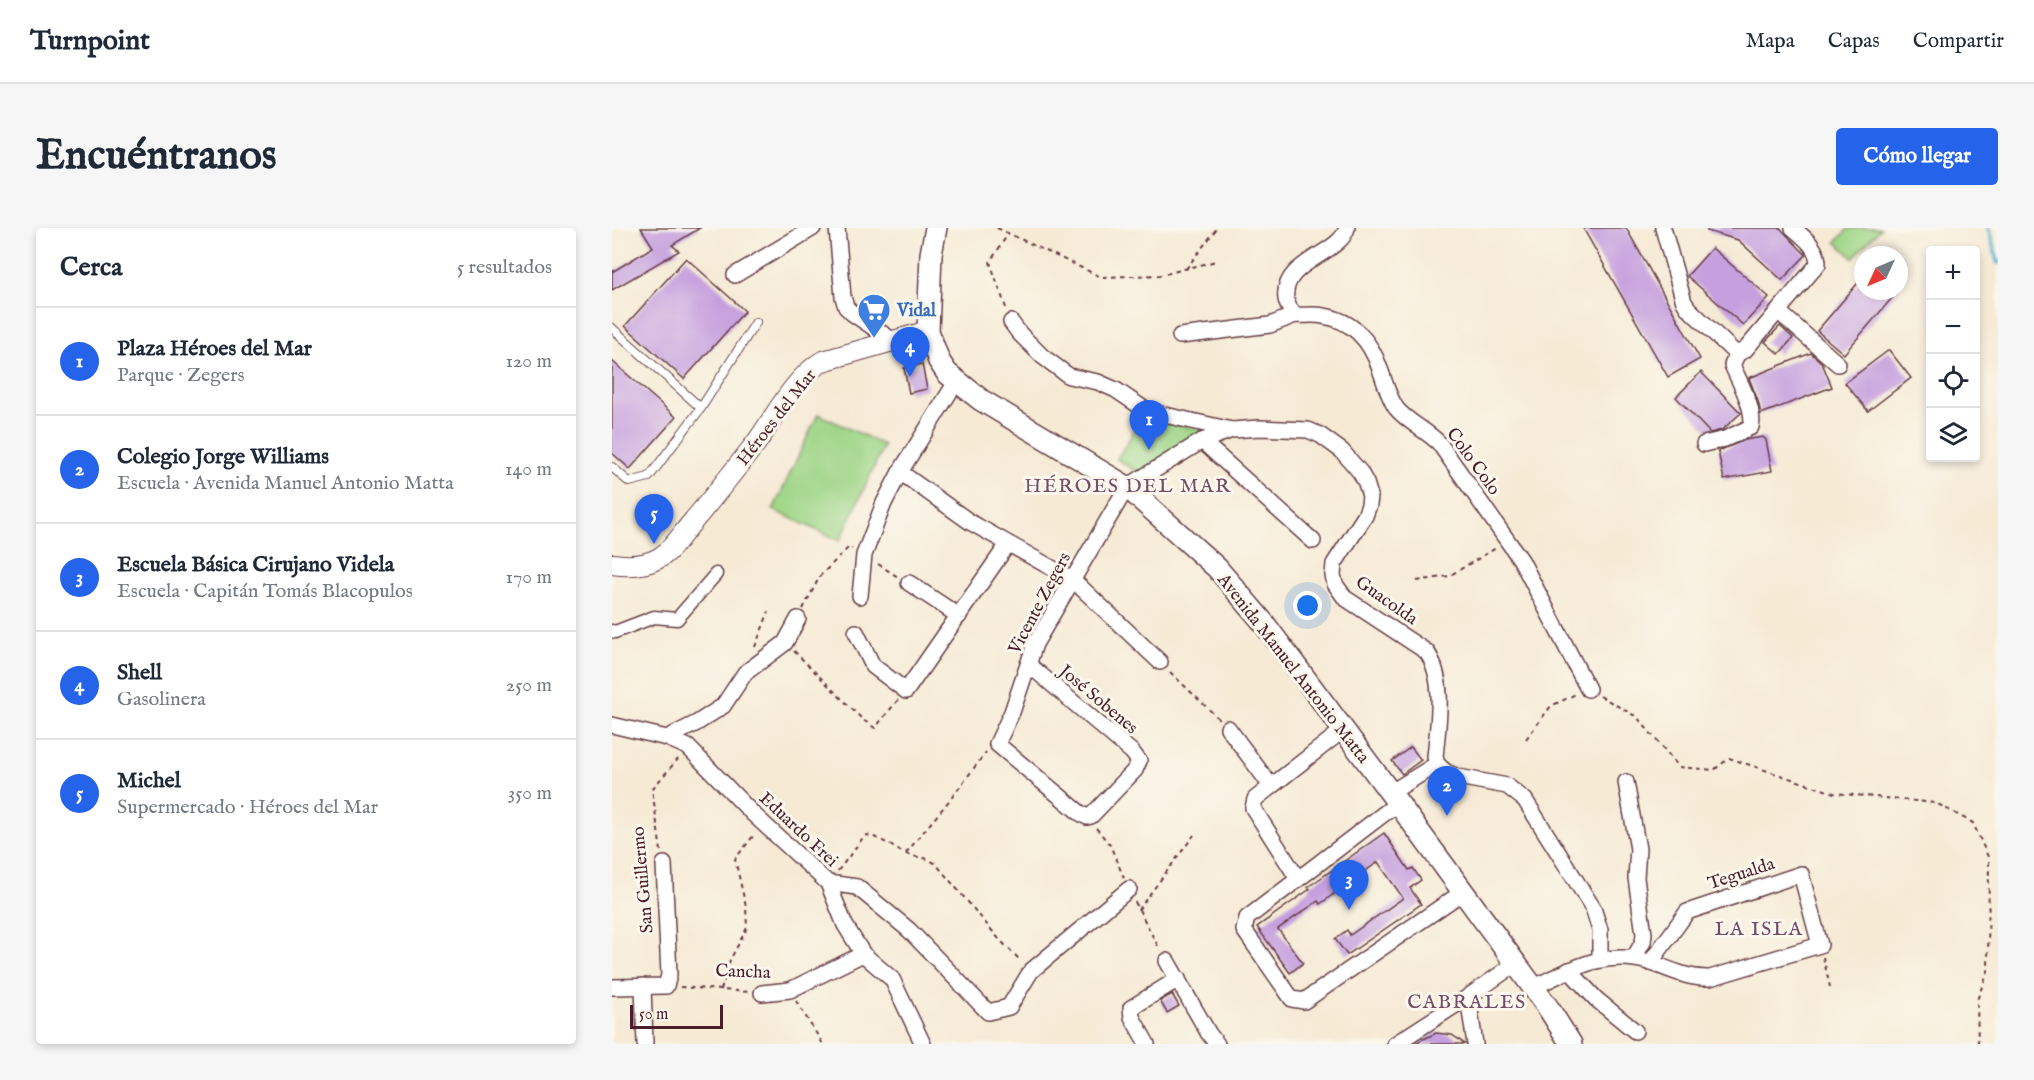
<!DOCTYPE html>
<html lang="es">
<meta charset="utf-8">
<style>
body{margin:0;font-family:"IM FELL English",serif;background:#f6f6f7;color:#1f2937}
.controls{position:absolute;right:18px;top:18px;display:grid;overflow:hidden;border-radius:6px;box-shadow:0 3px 9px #0003}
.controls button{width:54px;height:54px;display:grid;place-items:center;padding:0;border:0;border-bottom:2px solid #e0e1e3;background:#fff;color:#1f2937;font:30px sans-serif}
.compass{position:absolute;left:1242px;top:18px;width:54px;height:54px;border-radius:50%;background:#fff;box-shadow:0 3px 9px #0003;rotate:226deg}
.scale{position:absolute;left:18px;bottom:15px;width:93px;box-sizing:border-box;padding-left:6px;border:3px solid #4a1f2b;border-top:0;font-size:16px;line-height:21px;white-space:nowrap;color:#4a1f2b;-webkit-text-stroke:4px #fbf7ec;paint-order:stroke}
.you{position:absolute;left:696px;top:378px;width:21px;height:21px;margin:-15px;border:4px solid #fff;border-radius:50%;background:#1a73e8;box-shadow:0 0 0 9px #1a73e833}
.badge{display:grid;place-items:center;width:39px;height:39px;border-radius:50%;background:#2563eb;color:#fff;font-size:20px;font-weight:700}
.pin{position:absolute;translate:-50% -50px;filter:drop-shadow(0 2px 3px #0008)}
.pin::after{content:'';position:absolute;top:32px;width:21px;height:18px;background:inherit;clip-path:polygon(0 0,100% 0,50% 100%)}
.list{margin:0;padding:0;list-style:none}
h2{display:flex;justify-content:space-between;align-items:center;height:78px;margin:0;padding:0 24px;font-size:26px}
h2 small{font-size:20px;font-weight:400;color:#747a83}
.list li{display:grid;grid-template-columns:39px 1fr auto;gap:18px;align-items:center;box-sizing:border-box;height:108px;padding:0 24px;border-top:2px solid #e0e1e3}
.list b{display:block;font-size:22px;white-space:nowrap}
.list p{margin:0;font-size:20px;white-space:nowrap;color:#747a83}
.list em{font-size:20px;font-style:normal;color:#747a83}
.icon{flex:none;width:33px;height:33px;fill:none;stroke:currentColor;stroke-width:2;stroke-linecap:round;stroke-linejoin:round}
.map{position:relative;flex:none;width:1386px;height:816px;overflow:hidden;border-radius:6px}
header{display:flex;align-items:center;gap:36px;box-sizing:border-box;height:84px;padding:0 30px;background:#fff;border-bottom:2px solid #e0e1e3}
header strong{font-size:28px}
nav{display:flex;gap:33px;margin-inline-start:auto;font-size:21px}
.intro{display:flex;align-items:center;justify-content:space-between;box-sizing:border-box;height:144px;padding:0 36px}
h1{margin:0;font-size:42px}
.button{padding:15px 27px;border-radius:6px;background:#2563eb;color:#fff;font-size:21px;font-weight:700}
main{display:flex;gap:36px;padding:0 36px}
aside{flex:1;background:#fff;border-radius:6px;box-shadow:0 3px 9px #0003}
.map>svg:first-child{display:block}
.green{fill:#9fd688;stroke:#747a5a;stroke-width:1.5}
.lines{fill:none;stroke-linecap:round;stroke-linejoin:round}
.stream{stroke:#53b2d1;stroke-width:4}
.building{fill:#c59fde}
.service-casing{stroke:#643d44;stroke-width:10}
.pedestrian-casing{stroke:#643d44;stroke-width:15}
.minor-casing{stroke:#643d44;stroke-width:18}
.tertiary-casing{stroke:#643d44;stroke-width:22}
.secondary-casing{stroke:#643d44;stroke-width:24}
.path{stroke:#643d44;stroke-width:2;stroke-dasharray:4.5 4.5;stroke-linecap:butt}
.service{stroke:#fff;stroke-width:8}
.pedestrian{stroke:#fff;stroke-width:12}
.minor{stroke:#fff;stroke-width:15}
.tertiary{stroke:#fff;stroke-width:20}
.secondary{stroke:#fff;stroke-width:21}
.labels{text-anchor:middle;stroke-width:6;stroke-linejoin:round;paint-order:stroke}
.shop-label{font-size:18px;font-weight:bold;fill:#366cbe;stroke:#fbf7ec;text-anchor:start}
.street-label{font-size:18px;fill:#4a1f2b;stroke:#fbf7ec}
.neighbourhood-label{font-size:20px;letter-spacing:1.5px;fill:#754c6a;stroke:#fbf7ec}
</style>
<header>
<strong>Turnpoint</strong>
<nav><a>Mapa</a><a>Capas</a><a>Compartir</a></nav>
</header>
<div class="intro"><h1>Encuéntranos</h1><a class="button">Cómo llegar</a></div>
<main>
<aside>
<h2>Cerca<small>5 resultados</small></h2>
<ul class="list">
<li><span class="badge">1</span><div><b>Plaza Héroes del Mar</b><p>Parque · Zegers</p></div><em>120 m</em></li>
<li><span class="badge">2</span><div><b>Colegio Jorge Williams</b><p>Escuela · Avenida Manuel Antonio Matta</p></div><em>140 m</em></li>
<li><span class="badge">3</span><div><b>Escuela Básica Cirujano Videla</b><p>Escuela · Capitán Tomás Blacopulos</p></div><em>170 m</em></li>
<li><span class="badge">4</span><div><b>Shell</b><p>Gasolinera</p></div><em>250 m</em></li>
<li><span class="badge">5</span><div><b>Michel</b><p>Supermercado · Héroes del Mar</p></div><em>350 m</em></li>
</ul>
</aside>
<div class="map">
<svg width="1386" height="816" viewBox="0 0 1386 816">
<rect width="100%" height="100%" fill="#fbf7ec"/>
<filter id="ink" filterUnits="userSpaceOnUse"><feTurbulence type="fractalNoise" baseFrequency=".0167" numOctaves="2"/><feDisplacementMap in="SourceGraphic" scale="12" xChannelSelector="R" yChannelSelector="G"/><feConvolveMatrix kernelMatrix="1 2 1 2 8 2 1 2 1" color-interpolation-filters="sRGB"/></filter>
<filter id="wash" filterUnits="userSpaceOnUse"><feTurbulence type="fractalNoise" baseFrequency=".008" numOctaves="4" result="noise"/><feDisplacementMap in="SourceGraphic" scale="24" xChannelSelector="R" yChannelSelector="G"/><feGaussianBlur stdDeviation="1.35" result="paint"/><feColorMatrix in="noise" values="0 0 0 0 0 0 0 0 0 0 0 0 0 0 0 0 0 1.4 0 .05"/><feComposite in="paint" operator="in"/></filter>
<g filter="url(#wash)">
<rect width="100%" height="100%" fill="#f6ead5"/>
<g class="green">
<polygon points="1237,0 1269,0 1241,30 1224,14"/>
<polygon points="206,186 272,217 228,313 161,282"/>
<polygon points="532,186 551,194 600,203 527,245 505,231"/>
</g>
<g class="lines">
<polyline class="stream" points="1376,0 1386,35"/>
</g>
<g id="blocks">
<g class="building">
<polygon points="29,0 88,0 60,17 67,23 0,62 0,44 41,19"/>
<polygon points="971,0 1014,0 1088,131 1056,149"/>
<polygon points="1095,0 1168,0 1194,27 1170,52 1126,12 1095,3"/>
<polygon points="1100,20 1157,69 1131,97 1075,48"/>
<polygon points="74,30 133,83 72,151 13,98"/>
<polygon points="1251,49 1251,63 1286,63 1232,126 1205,103"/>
<polygon points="1168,98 1181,110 1167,126 1153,114"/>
<polygon points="1277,122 1299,150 1256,183 1233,155"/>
<polygon points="1199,125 1210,135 1220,159 1149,186 1146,173 1137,150"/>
<polygon points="0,133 64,189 18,241 0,225"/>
<polygon points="310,136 315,161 297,165 292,140"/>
<polygon points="1089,144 1129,185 1110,202 1098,205 1064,169"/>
<polygon points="1151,209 1154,212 1160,243 1112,252 1106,223 1133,212"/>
<polygon points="799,519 809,532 790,546 780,533"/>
<polygon points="772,605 797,642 801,640 809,652 798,660 809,676 735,727 723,711 735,702 738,707 791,670 766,634 708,676 706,673 666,701 691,735 678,745 645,699 698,661 696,659"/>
<polygon points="560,766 567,778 555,785 548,773"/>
<polygon points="824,805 840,807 853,816 801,816"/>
</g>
</g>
</g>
<g filter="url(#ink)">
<use href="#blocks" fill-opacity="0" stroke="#643d44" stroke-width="1.5"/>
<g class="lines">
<g class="service-casing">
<g id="service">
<polyline points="0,100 89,180"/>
<polyline points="0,239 17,254 37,249 89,180 144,94"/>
</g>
</g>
<g class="pedestrian-casing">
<polyline id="pedestrian" points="0,403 3,404 42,389 65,391 104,346"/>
</g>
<g class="minor-casing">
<g id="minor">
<polyline points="225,0 231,69 234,79 240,85 280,112"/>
<path d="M735 0C728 27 669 33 674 71 675 78 678 82 683 87 692 88 702 86 711 88 741 92 759 114 768 141 773 154 776 168 784 180 794 193 814 202 827 215L909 332 976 461"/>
<polyline points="1051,0 1072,74 1076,80 1121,123 1126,125"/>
<polyline points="123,47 201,0"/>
<polyline points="1167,84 1226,136"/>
<polyline points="399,94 407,105 430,128 457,148 486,154 504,162 535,183 620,202"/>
<polyline points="568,108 658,97 683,87"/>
<path d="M1126 125 1133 122 1206 36C1206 20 1193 10 1181 0"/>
<polyline points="590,213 701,313"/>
<path d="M1092 216 1113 211 1139 199C1144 182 1127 153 1120 137L1126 125"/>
<polyline points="288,244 358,294 461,352 548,434"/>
<polyline points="297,355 347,388"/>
<polyline points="248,368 252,327 272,275 288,244 344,154"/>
<polyline points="244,404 261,438 294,463 396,316"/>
<path d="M416 436 520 524 527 533 523 542 479 588 475 589 468 585 385 516 400 484 423 416 515 259 590 213 620 202 647 200 696 202 708 207 730 223 748 244 754 255 758 268 757 277 753 288 722 336 721 347 723 356 733 370 815 424C834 453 826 495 823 529L825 536 834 544 846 549 895 558 913 572 981 680 988 702V730"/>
<polyline points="0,497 55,510 85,495 111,478 133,445 173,415 186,391"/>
<polyline points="616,500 659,558"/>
<polyline points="55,510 76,519 141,586 216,655 245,659 297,702 376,784 397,779 419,743 517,661"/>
<polyline points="1014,554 1026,621 1024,650 1032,706 1031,714 1022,730"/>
<polyline points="778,565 825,536"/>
<polyline points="786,575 635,690 632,702 680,771 692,773 851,664"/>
<polyline points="686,651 641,580 643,571 731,502"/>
<polyline points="216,655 233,697 251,726 280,751 311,816"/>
<polyline points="555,733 597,806 605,816"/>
<polyline points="957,742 984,771 1023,803"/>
<polyline points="31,758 33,816"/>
<polyline points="0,759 54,758 57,747 52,636"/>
<path d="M920 760C960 741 994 720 1040 735 1059 742 1077 751 1098 750L1208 717 1189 646 1075 684 1038 735"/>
<polyline points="150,765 178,762 251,726"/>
<polyline points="856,769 863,816"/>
<polyline points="535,816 520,789 519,780 566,751"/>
<polyline points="783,816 856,769 903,736"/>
</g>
</g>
<g class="tertiary-casing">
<path id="tertiary" d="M0 336C15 338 32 338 45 331 58 325 68 309 77 298 100 271 122 243 144 215 163 189 183 149 211 133L316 103"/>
</g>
<g class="secondary-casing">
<polyline id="secondary" points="324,0 319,26 316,103 327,133 335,145 369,172 515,259 605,340 651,394 786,575 937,781 959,816"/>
</g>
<g class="path">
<polyline points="385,0 489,49 549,47 604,33"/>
<polyline points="574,41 605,0"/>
<polyline points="394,80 378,34 396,6"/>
<polyline points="266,336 286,349"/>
<polyline points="805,353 837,348 884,320"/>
<polyline points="191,381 208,348 237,319 240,321"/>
<polyline points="143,419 157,383"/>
<polyline points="182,423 251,492 263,500 286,472"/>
<polyline points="558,444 608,492"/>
<polyline points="988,468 1025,489 1067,539 1102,542 1117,530 1222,565 1324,575 1361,595 1377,631 1376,743 1365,772 1366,816"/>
<polyline points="914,511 939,478 964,466"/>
<polyline points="484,600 498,617 512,650"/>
<polyline points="49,623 40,561 66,531"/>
<polyline points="294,625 341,568 374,524"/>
<path d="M226 643 253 607C270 609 281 621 297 627 310 631 311 627 324 636L387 711 409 733"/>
<polyline points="523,674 548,722"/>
<polyline points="526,682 582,607"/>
<polyline points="1211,729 1218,759"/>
<polyline points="68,759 138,764"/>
<polyline points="109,762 118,732 135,700 134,679 123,631 142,607"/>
<polyline points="184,773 211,816"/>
</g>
<use href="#service" class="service"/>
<use href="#pedestrian" class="pedestrian"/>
<use href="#minor" class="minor"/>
<use href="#tertiary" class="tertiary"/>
<use href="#secondary" class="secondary"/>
</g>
</g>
<defs>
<g id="supermarket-pin" transform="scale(1.725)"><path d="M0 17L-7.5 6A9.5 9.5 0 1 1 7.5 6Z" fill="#3f7fe0" stroke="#fbf7ec"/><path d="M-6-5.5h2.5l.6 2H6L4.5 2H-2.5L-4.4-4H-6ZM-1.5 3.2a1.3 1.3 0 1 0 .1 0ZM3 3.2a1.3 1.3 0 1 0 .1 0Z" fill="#fff"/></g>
</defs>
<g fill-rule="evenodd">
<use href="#supermarket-pin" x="262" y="82"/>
</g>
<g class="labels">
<g class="shop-label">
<text x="285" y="88">Vidal</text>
</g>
<g class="street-label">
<text transform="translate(164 189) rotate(-52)" y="6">Héroes del Mar</text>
<text transform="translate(862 233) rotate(54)" y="6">Colo Colo</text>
<text transform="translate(775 372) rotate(35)" y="6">Guacolda</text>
<text transform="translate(427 375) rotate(-62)" y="6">Vicente Zegers</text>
<text transform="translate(682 440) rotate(52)" y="6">Avenida Manuel Antonio Matta</text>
<text transform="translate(487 471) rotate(40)" y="6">José Sobenes</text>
<text transform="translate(187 601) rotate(43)" y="6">Eduardo Frei</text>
<text transform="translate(1129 645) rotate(-18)" y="6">Tegualda</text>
<text transform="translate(30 652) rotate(-95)" y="6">San Guillermo</text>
<text transform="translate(131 743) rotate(2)" y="6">Cancha</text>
</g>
<g class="neighbourhood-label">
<text x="516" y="264">HÉROES DEL MAR</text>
<text x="1147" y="707">LA ISLA</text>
<text x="855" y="780">CABRALES</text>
</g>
</g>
</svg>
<div class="controls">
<button>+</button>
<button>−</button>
<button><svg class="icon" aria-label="locate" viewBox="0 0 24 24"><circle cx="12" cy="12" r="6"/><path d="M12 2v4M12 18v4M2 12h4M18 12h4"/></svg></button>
<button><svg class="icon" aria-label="layers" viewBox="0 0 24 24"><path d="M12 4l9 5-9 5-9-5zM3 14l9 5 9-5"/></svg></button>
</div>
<svg class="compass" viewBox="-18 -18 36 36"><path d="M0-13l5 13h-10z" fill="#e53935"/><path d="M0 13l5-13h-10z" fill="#747a83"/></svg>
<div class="scale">50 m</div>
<div class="you"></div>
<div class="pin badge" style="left:537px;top:222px">1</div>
<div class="pin badge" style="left:835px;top:588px">2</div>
<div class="pin badge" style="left:737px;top:682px">3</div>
<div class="pin badge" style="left:298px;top:149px">4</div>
<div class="pin badge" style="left:42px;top:316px">5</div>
</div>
</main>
